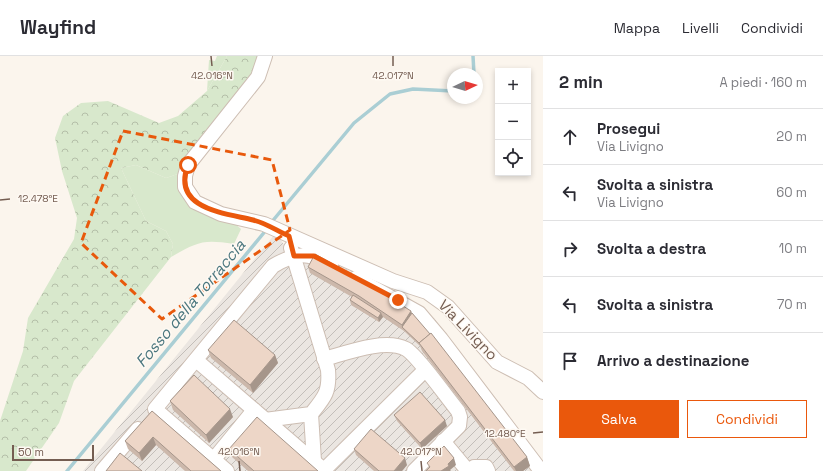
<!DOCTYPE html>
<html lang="it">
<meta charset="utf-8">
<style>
body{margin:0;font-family:"Space Grotesk",sans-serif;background:#f2f2f3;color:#2b2b33}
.controls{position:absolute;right:12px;top:12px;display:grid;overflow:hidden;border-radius:0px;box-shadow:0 2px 6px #0003}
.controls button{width:36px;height:36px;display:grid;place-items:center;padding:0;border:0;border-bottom:1px solid #e1e1e2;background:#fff;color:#2b2b33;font:20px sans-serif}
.compass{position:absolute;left:447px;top:12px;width:36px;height:36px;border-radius:50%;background:#fff;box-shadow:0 2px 6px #0003;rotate:86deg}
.scale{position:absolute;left:12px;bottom:10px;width:82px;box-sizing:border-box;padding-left:4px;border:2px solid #745d51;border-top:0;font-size:11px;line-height:14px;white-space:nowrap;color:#745d51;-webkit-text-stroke:3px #fef9f3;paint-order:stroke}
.stop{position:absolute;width:12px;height:12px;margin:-9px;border:3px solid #ea580c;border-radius:50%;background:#fff}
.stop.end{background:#ea580c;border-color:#fff;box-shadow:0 1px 4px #0008}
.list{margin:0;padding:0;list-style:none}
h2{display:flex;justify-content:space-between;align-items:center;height:52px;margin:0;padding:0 16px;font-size:17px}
h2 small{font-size:13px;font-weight:400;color:#7c7c81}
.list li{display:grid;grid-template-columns:26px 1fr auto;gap:12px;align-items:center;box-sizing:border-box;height:56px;padding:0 16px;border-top:1px solid #e1e1e2}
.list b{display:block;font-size:15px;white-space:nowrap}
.list p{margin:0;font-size:13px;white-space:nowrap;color:#7c7c81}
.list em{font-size:13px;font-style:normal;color:#7c7c81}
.actions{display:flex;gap:8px;padding:12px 16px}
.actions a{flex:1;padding:9px 0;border:1px solid #ea580c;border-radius:0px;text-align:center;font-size:14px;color:#ea580c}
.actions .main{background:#ea580c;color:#fff}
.icon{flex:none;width:22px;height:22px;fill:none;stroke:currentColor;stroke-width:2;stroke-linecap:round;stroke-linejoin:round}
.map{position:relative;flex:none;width:543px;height:415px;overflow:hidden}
header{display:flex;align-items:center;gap:24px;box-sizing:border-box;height:56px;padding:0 20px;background:#fff;border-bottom:1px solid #e1e1e2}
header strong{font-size:19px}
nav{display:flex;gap:22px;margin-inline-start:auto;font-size:14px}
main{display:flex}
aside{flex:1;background:#fff}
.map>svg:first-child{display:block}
.industrial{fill:url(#industrial-furrows)}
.green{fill:#d8e8cc}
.forest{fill:url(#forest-crowns)}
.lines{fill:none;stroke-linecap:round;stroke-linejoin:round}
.stream{stroke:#aaced4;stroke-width:3.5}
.minor-casing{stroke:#cdbeb3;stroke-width:16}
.minor{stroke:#fff;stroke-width:14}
.wall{fill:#ccb8ab}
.shaded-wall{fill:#a6968b}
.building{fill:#edd6c7;stroke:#a6968b}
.route{stroke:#ea580c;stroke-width:5}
.marked{fill:none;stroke:#e8590c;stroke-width:3;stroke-dasharray:8 5;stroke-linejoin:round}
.ticks{fill:none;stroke:#745d51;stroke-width:1.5}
.labels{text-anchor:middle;stroke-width:3;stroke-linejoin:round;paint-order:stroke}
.street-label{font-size:15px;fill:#745d51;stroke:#fef9f3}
.water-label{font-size:16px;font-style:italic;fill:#4a767e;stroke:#fef9f3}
.ticks-label{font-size:10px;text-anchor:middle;fill:#745d51;stroke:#fef9f3;stroke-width:3;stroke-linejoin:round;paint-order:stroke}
</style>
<header>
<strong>Wayfind</strong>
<nav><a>Mappa</a><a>Livelli</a><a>Condividi</a></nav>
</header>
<main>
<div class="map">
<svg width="543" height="415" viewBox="0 0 543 415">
<defs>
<pattern id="industrial-furrows" width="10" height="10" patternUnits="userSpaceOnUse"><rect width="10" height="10" fill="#ebe6e1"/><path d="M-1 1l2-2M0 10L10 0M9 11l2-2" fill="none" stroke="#c3beb9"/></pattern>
<pattern id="forest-crowns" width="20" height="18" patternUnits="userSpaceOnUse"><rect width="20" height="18" fill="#d8e8cc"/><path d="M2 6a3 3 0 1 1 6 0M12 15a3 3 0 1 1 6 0" fill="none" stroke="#b4bfa8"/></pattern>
</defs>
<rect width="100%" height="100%" fill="#fbf5ed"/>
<polygon class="industrial" points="274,179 280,182 286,193 310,195 407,244 434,262 543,406 543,415 83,415"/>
<g class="green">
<polygon points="217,0 227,0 207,35 209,4 215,5"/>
<path d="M136 109 166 122 178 118 181 136 233 166 241 173 234 188C202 183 198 186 171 201L173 188 166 175 146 165 121 112Z"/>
</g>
<polygon class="forest" points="227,0 260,0 257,17 192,95 178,118 166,122 136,109 121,112 146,165 166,175 173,188 171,201 74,325 59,367 26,415 0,415 0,365 23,295 28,262 74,183 77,162 62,115 55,82 63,60 81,47 108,45 159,67 178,60 207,35"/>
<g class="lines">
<g class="stream">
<polyline points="473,0 474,18"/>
<polyline points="270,168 354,67 390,38 413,33 453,35"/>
<polyline points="67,415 267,173"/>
</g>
<g class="minor-casing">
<g id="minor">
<polyline points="265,0 258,21 188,109 185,120 185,131 195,146 221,158 264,168 393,225 427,236 448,251 497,306 528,322 543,336"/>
<polyline points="356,222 419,257 441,283 541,415"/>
<path d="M324 303C346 297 385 282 406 293 417 299 448 343 458 355L460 361 459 370 414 415"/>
<polyline points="196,304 325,415"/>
<polyline points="311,358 314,405"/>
<path d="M265 364 311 358C324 342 330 336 328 314L291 192"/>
<polyline points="443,385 468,415"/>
<polyline points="214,403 254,354"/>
<polyline points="324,414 425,314"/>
<polyline points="102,415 138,373"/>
<path d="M227 415 155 353 273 210C297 196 307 196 331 209"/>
<polyline points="468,415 474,411 486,411 488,415"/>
</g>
</g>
<use href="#minor" class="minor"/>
</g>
<g class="wall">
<polygon points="308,211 411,255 412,257 527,401 530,410 523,415 514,415 422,295 420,290 404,275 383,261 379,266 351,249 350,244 352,241 310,217"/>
<polygon points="208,294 275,299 278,307 253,337 211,302"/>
<polygon points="170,345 233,361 209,387 173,354"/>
<polygon points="152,355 221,415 185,415 156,389 142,405 128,393 125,385"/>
<polygon points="394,359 447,370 422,393 397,365"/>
<polygon points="229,393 318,415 248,415 232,401"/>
<polygon points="354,393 407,409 402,415 374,415 356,399"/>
</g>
<g class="shaded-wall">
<polygon points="411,255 413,262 402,271 402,269"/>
<polygon points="381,257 383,261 379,266 378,262"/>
<polygon points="275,299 278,307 253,337 250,329"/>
<polygon points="230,353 233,361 209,387 206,379"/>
<polygon points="445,364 447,370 422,393 420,387"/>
<polygon points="153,381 156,389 142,405 139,397"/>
<polygon points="527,401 530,410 523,415 516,415 514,411"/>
<polygon points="405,402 407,409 402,415 394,415"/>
<polygon points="454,402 456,409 450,414 451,415 441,415"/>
</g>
<g class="building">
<polygon points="315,198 367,227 411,255 402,269 359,240 308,211"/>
<polygon points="353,239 381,257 378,262 350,244"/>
<polygon points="412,257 430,278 419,287 402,271"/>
<polygon points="234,264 275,299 250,329 208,294"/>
<polygon points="431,277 527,401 514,411 419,287"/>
<polygon points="194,319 230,353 206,379 170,345"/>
<polygon points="420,336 445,364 420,387 394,359"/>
<polygon points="152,355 221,415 191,415 153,381 139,397 125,385"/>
<polygon points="257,361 318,415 254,415 229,393"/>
<polygon points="371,373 405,402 394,415 379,415 354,393"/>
<polygon points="444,390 454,402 448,408 449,410 441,415 426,415 430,411 427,407"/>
<polygon points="120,397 142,415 106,415"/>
</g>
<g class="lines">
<path class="route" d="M188 109C171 153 225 157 253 164 266 167 277 175 289 180L294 200H314L398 244"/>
</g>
<path class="marked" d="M123 75 272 104 290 174 162 263 81 187Z"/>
<path class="ticks" d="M211 0 212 10M393 0V10M0 144 10 143M533 377 543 376M239 405 240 415M421 405 422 415"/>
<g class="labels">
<g class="street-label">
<text transform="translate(468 274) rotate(46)" y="5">Via Livigno</text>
</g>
<g class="water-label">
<text transform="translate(190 247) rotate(-50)" y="6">Fosso della Torraccia</text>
</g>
</g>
<g class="ticks-label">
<text x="212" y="23">42.016°N</text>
<text x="393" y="23">42.017°N</text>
<text x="38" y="146">12.478°E</text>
<text x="505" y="381">12.480°E</text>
<text x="239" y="399">42.016°N</text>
<text x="421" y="399">42.017°N</text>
</g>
</svg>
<div class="controls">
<button>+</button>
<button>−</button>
<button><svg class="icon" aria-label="locate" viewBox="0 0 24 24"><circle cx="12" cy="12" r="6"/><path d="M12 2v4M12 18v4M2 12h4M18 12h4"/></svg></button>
</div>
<svg class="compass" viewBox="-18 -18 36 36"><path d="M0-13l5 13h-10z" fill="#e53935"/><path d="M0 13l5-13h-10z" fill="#7c7c81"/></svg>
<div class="scale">50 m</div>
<div class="stop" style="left:188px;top:109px"></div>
<div class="stop end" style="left:398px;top:244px"></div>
</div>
<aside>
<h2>2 min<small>A piedi · 160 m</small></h2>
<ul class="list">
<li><svg class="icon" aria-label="ahead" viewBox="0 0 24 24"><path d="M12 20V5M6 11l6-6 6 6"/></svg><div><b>Prosegui</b><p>Via Livigno</p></div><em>20 m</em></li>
<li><svg class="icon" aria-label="left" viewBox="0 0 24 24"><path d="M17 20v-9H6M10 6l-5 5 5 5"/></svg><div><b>Svolta a sinistra</b><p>Via Livigno</p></div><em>60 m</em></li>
<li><svg class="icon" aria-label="right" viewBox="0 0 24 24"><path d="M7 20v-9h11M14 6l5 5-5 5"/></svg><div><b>Svolta a destra</b></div><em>10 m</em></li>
<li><svg class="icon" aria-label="left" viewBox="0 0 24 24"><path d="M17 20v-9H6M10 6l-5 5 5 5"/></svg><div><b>Svolta a sinistra</b></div><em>70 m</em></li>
<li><svg class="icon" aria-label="arrive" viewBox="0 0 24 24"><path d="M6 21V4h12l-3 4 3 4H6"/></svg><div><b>Arrivo a destinazione</b></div></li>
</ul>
<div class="actions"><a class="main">Salva</a><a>Condividi</a></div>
</aside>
</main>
